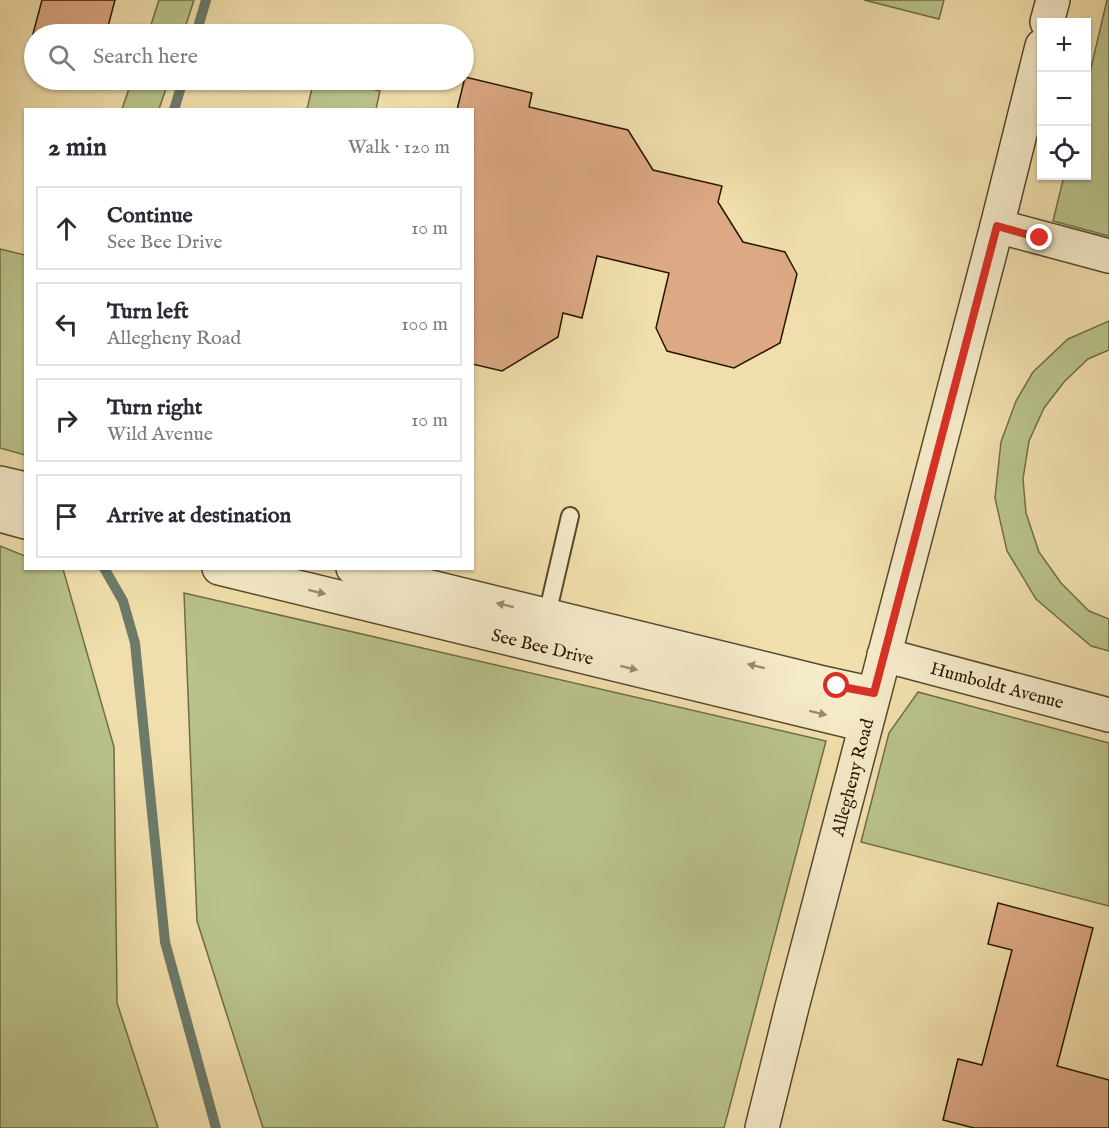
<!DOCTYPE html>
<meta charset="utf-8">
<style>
body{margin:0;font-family:"IM FELL English",serif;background:#f2f2f3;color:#2b2b33}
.controls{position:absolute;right:18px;top:18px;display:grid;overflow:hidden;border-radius:0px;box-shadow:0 2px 4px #0004}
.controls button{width:54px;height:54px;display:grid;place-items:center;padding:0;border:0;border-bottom:2px solid #e1e1e2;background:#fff;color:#2b2b33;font:30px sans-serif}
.stop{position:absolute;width:18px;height:18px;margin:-14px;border:4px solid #d93025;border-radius:50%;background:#fff}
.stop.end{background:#d93025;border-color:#fff;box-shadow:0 2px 6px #0008}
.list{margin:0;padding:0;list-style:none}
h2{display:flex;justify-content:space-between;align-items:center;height:78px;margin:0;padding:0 24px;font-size:26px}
h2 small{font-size:20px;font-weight:400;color:#7c7c81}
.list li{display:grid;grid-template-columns:39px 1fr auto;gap:18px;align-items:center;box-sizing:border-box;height:84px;margin:0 12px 12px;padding:0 12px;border:2px solid #e1e1e2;border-radius:0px}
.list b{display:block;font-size:22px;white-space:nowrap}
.list p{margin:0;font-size:20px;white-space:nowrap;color:#7c7c81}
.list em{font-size:20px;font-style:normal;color:#7c7c81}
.icon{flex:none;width:33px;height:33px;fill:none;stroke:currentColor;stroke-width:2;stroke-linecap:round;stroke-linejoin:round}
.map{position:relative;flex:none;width:1109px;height:1128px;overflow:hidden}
.search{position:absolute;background:#fff;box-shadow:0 2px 4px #0004;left:24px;top:24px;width:450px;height:66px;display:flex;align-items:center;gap:15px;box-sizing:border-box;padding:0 21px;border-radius:33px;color:#7c7c81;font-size:22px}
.panel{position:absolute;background:#fff;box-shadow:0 2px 4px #0004;left:24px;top:108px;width:450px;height:462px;border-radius:0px}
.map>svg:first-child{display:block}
.green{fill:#b9c28a;stroke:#706c46;stroke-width:1.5}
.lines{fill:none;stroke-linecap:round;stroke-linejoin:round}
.stream{stroke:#6c7a6a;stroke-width:10}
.building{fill:#dca984;stroke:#261703;stroke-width:1.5}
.service-casing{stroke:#58492d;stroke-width:20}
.minor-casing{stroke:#58492d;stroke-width:36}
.tertiary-casing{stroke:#58492d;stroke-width:36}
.service{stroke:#f5eac9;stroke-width:16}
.minor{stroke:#f5eac9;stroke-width:33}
.tertiary{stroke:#f5eac9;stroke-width:33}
.oneway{fill:#988b70}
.route{stroke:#d93025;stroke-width:8}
.labels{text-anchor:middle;stroke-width:4.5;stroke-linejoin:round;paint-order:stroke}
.street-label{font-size:18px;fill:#261703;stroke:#f5eac9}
</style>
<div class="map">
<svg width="1109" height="1128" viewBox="0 0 1109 1128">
<rect width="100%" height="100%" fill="#f0dfac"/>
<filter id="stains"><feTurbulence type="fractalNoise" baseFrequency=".00333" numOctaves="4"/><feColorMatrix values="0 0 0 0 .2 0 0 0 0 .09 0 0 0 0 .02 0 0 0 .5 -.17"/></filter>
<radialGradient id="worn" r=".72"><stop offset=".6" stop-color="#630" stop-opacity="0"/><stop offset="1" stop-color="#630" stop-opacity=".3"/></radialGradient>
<g class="green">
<polygon points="159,0 194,0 183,34 148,34"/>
<polygon points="864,0 944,0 939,19"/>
<polygon points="1107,0 1109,0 1109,236 1053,221 1064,176 1086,176 1087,85"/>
<polygon points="132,80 169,80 159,109 122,109"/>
<polygon points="314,80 333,80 380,91 376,109 307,109"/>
<polygon points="0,249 25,255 25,455 0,448"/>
<polygon points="1109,321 1109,350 1088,359 1064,382 1044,408 1029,441 1023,479 1026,513 1039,552 1061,583 1089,611 1109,619 1109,651 1091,646 1036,599 1007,551 995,498 1001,442 1016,401 1033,372 1068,339"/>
<polygon points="0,546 25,556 26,568 63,569 114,747 117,1003 158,1128 0,1128"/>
<polygon points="184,593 826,741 724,1128 263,1128 197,921"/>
<polygon points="918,692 1109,743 1109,906 861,842 889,733"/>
</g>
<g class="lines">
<g class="stream">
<polyline points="196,34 206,0"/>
<polyline points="174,110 183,80"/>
<polyline points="104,568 123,601 135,643 165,942 216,1128"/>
</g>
</g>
<g class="building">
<polygon points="42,0 115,0 106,34 33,34"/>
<polygon points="465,77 532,93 529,107 628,130 653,170 722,186 718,202 743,242 785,252 797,274 780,343 734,368 667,351 656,328 669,273 597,256 582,318 563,313 558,337 502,371 472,364 472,110 457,110"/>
<polygon points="998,903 1093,928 1057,1066 1109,1080 1109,1128 974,1128 943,1120 958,1059 982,1065 1012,950 988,944"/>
</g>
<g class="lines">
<g class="service-casing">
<polyline id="service" points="546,619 570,516"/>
</g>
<g class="minor-casing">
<g id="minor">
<polyline points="997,226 1109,256"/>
<polyline points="0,483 26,489"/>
<polyline points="0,515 26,522"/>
<path id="s1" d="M219 568 865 725"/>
<polyline points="353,568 819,682 874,694"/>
<path id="s2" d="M884 655 1109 715"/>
</g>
</g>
<g class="tertiary-casing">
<g id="tertiary">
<polyline points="1047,22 1053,0"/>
<path id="s3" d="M762 1128 792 1007 997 226 1042 46"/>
</g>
</g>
<use href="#service" class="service"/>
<use href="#minor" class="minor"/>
<use href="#tertiary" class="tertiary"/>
</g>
<defs><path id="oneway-solid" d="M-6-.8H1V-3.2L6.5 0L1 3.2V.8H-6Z" transform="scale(1.5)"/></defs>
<g class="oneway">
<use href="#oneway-solid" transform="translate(317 592) rotate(14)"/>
<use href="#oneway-solid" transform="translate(505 605) rotate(-166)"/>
<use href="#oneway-solid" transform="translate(756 666) rotate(-166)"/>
<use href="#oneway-solid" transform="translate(629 668) rotate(14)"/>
<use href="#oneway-solid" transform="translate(818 713) rotate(14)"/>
</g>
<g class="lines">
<polyline class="route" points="837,686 874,693 997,226 1040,238"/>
</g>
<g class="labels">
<g class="street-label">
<text dy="6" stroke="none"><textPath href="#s1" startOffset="333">See Bee Drive</textPath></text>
<text dy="6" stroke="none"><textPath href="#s2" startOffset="117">Humboldt Avenue</textPath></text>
<text dy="6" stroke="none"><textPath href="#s3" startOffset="362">Allegheny Road</textPath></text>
</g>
</g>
<rect width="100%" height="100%" filter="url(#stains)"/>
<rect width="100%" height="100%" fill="url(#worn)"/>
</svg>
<div class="controls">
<button>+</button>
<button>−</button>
<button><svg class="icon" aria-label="locate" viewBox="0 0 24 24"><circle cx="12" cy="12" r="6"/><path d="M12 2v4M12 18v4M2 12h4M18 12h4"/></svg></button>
</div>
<div class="stop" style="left:837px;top:686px"></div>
<div class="stop end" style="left:1040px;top:238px"></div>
<div class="search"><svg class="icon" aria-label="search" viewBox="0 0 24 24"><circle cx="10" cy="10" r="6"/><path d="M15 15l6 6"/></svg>Search here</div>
<section class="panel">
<h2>2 min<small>Walk · 120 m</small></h2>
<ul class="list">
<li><svg class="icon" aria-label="ahead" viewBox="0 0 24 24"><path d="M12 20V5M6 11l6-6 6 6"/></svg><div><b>Continue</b><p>See Bee Drive</p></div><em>10 m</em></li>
<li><svg class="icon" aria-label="left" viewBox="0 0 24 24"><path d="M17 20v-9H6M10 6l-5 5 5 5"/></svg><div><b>Turn left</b><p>Allegheny Road</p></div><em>100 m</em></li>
<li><svg class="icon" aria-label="right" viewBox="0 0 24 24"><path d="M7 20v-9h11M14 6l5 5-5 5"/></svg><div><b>Turn right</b><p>Wild Avenue</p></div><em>10 m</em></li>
<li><svg class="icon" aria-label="arrive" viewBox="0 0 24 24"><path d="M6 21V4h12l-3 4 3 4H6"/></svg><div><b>Arrive at destination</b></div></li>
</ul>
</section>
</div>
